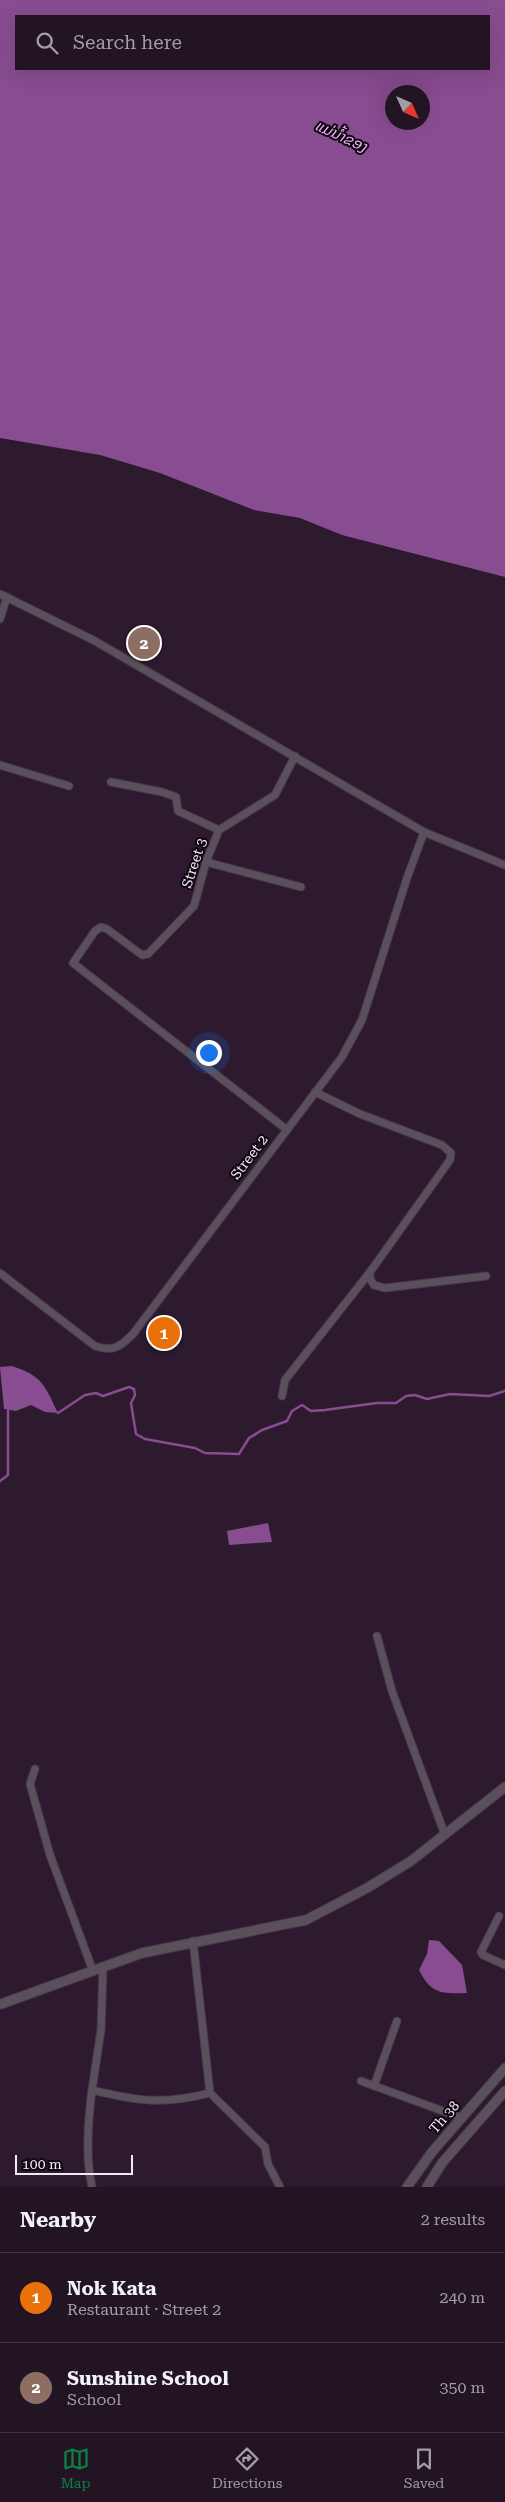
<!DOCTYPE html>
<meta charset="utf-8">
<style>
body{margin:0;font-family:"Roboto Serif","Noto Sans Lao",serif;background:#2a1d2b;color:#f1f3f6}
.compass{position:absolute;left:385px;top:85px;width:45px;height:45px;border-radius:50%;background:#221423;box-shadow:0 5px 20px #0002;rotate:135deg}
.scale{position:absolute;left:15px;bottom:12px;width:118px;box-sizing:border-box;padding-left:5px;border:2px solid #f4e7f6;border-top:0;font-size:14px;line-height:18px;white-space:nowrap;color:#f4e7f6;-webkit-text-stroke:4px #100811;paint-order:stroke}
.you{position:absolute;left:208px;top:1052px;width:18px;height:18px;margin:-12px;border:4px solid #fff;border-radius:50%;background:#1a73e8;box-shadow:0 0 0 8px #1a73e833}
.badge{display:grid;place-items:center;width:32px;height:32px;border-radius:50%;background:#0b8043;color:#fff;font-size:16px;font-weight:700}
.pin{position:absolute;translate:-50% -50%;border:2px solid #fff;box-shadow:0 1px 5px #0006}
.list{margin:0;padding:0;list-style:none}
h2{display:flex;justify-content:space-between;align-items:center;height:65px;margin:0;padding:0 20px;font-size:21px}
h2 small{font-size:16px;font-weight:400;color:#a29ea6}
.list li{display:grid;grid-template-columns:32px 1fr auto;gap:15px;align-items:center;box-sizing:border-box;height:90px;padding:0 20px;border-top:1px solid #3f3341}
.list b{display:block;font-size:19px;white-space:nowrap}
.list p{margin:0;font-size:16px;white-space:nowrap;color:#a29ea6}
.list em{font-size:16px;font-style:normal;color:#a29ea6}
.icon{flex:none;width:28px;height:28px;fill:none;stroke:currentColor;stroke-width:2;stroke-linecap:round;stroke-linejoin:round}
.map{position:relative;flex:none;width:505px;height:2187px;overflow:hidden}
.search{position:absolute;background:#221423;box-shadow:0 5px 20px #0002;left:15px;right:15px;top:15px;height:55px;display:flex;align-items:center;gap:12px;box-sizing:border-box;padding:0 18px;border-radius:0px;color:#a29ea6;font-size:19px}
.sheet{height:245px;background:#221423}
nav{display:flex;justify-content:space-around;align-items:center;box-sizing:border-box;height:70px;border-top:1px solid #3f3341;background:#221423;font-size:14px;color:#a29ea6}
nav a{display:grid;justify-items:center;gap:2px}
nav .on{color:#0b8043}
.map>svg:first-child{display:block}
.water{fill:#884c90;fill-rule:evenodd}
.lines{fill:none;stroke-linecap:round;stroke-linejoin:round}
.stream{stroke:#884c90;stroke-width:2.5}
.minor-casing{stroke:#49374b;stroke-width:9}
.tertiary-casing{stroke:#49374b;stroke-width:11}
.minor{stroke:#5a505b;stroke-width:7}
.tertiary{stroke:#5a505b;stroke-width:9}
.labels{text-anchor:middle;stroke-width:4;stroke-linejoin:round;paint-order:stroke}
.street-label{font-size:14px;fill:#f4e7f6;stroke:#100811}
.water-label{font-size:15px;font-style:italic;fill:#f2b0fa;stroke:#100811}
</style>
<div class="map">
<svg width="505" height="2187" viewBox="0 0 505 2187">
<rect width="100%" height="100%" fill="#2d1a2f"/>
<g class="water">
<path d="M0 0H505V577L342 535 300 518 254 510 160 473 100 455 0 438ZM489 16V69H16V16ZM422 92V122H392V92Z"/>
<path d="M12 1366C43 1376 45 1386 58 1413L45 1412 31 1405 16 1411 4 1409 0 1367Z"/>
<polygon points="268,1523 272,1542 229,1545 227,1531"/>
<path d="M429 1940 439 1941 462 1965 467 1993C442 1994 431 1994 419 1970L427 1954Z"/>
</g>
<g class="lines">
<g class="stream">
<polyline points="58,1413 85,1395 96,1393 103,1396 129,1387 134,1389 135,1395 131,1403 136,1434 145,1439 195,1448 205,1453 239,1454 249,1438 262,1430 287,1421 292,1411 302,1405 311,1411 325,1410 377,1403 396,1403 406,1396 415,1395 427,1399 450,1394 489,1396 505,1391"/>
<polyline points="0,1481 8,1475 8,1410"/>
</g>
<g class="minor-casing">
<g id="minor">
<polyline points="0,594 95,641 424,832 505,865"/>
<polyline points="0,619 7,597"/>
<polyline points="0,765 69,786"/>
<polyline points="111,782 162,792 176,797 178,811 219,830"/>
<polyline points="206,862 301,887"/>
<polyline points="315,1092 360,1114 442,1145 451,1153 450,1160 370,1272 370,1279 374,1285 385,1288 486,1276"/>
<polyline points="286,1129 73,963 95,931 101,927 107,929 142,955 148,954 194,906 206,862 219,830 275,795 295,756"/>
<path d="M0 1273 95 1346C113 1352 120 1347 133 1334L342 1057 362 1020 407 878 424 832"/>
<polyline points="282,1396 285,1380 370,1272"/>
<polyline points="377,1636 392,1691 445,1835"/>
<polyline points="35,1769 30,1784 50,1855 93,1971"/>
<polyline points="499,1916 481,1952 483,1955 505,1965"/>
<polyline points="193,1941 210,2093 265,2147 268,2164 280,2187"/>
<path d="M103 1968 101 2030 92 2090C137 2101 163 2105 210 2093"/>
<polyline points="361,2081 462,2118"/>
<polyline points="374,2086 397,2021"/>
<path d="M92 2090C88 2121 85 2156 92 2187"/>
</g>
</g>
<g class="tertiary-casing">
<g id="tertiary">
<polyline points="1,2004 142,1953 306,1920 367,1888 411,1861 505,1787"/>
<polyline points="407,2187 432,2152 505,2068"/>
<polyline points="427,2187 442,2163 505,2091"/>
</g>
</g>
<use href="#minor" class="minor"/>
<use href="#tertiary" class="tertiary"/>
</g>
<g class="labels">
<g class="street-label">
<text transform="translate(194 863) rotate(-72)" y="5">Street 3</text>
<text transform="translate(249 1157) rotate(-53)" y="5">Street 2</text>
<text transform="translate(444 2117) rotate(-49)" y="5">Th 38</text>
</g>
<g class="water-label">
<text transform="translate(341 136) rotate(25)" y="5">ແມ່ນ້ຳຂອງ</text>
</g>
</g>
</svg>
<svg class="compass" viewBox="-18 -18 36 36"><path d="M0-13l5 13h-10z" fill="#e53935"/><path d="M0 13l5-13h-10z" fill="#a29ea6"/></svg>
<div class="scale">100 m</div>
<div class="you"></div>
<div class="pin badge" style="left:164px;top:1333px;background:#e8710a">1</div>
<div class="pin badge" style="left:144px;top:643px;background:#8d6e63">2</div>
<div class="search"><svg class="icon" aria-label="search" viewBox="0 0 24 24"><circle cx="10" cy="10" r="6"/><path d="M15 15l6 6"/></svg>Search here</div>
</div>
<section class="sheet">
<h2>Nearby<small>2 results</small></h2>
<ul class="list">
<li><span class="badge" style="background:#e8710a">1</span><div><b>Nok Kata</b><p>Restaurant · Street 2</p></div><em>240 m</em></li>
<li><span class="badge" style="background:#8d6e63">2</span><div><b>Sunshine School</b><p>School</p></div><em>350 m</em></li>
</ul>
</section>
<nav>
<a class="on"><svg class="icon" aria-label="map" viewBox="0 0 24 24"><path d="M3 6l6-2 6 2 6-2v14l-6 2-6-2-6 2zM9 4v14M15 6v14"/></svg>Map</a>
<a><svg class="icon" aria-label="directions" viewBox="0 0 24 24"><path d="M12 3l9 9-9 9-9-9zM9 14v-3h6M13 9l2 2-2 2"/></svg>Directions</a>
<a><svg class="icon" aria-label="saved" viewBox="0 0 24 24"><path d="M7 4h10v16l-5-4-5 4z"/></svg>Saved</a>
</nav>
